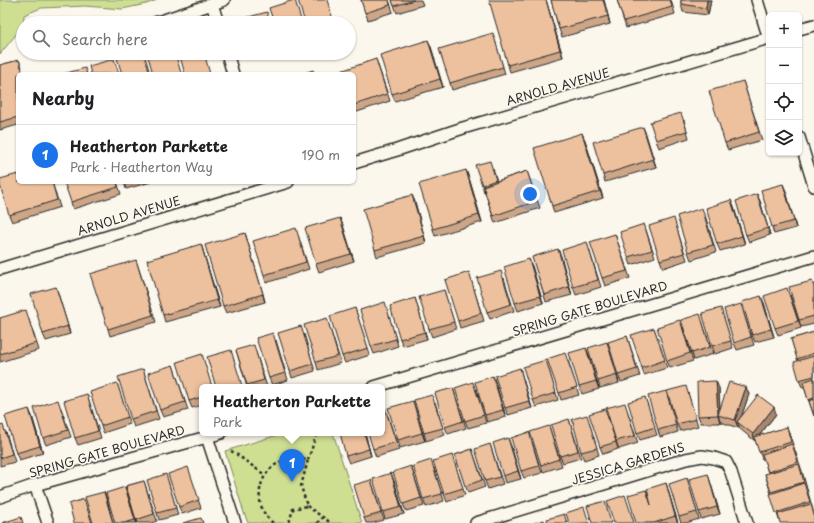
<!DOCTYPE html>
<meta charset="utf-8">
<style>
body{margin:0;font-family:"Playpen Sans",sans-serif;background:#f6f6f6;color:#202124}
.controls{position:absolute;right:12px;top:12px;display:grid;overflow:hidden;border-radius:6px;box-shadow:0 1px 3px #0004}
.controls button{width:36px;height:36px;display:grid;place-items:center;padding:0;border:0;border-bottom:1px solid #e0e0e0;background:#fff;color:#202124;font:20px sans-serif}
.you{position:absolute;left:530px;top:194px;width:14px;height:14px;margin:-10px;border:3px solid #fff;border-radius:50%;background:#1a73e8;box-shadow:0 0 0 6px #1a73e833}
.badge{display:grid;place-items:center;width:26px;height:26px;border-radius:50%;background:#1a73e8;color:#fff;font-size:13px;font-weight:700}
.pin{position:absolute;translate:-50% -33px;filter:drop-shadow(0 1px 2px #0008)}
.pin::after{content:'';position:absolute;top:21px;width:14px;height:12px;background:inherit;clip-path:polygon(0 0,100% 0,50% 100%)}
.popup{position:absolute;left:199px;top:384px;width:186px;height:52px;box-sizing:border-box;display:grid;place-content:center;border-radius:6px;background:#fff;filter:drop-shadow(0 1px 3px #0005);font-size:13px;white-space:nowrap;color:#757577}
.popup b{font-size:15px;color:#202124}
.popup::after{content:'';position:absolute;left:50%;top:100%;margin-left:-8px;border:8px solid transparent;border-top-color:#fff}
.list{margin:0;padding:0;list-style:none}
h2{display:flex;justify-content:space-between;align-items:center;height:52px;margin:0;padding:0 16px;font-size:17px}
h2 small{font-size:13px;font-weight:400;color:#757577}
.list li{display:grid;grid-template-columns:26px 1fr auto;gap:12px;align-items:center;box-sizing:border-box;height:60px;padding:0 16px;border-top:1px solid #e0e0e0}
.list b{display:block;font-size:15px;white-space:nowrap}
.list p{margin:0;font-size:13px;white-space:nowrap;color:#757577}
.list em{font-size:13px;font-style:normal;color:#757577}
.icon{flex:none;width:22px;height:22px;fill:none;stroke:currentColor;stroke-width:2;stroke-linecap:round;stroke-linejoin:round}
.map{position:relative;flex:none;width:814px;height:523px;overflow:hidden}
.search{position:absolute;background:#fff;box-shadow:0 1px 3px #0004;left:16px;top:16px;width:340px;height:44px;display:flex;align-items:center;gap:10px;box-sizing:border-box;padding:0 14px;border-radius:22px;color:#757577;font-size:15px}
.panel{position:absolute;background:#fff;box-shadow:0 1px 3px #0004;left:16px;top:72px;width:340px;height:112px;border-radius:6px}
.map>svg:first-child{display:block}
.green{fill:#cfdf92;stroke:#7d855e}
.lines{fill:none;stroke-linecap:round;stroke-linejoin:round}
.minor-casing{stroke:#2b2b2b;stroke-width:14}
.path{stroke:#2b2b2b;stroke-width:2.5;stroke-dasharray:3 3;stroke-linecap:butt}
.minor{stroke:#fbf7ec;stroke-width:11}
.wall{fill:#cda688;stroke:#2b2b2b}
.shaded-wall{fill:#a7876f;stroke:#2b2b2b}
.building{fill:#eec19e;stroke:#2b2b2b}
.labels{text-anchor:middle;stroke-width:3.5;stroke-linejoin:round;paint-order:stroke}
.street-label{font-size:12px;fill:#2b2b2b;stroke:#fbf7ec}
</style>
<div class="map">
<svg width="814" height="523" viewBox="0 0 814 523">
<rect width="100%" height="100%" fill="#fbf7ec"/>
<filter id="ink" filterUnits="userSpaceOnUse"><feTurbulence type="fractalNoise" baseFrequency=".025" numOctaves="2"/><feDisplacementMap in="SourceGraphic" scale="8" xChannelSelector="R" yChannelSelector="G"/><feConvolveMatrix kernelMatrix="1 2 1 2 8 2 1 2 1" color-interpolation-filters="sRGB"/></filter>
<g filter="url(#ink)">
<g class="green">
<polygon points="0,0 157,0 146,4 122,9 85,6 41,8 24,15 23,26 0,54"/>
<polygon points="284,433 333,433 362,523 248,523 244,513 225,451"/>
</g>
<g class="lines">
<g class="minor-casing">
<g id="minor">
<polyline points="757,0 769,39"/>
<polyline points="212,4 218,23"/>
<polyline points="155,23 224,0"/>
<polyline points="799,29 814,25"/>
<polyline points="227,53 233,74"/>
<polyline points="799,137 814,186"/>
<polyline points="354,163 397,150 463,128 769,38"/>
<polyline points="0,269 288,182"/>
<polyline points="374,387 814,256"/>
<polyline points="207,437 235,523"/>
<polyline points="35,485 48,523"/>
<polyline points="0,497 35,485 221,433"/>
<polyline points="476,523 686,459 702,456 714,458 726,462 731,472 747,523"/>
</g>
</g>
<g class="path">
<polyline points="231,451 236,454 265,475"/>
<polyline points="308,460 317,433"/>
<polyline points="307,506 331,523"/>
<path d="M273 523C249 504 259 465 289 459 296 458 301 459 308 460L301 486 307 506 293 509 289 523"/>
<polyline points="317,523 323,517"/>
</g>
<use href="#minor" class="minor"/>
</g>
<g class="wall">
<polygon points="361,0 389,0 393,12 368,20"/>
<polygon points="392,0 421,0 423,5 397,13"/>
<polygon points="546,0 563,57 510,72 508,65"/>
<polygon points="551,0 604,0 610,24 562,37 559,29"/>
<polygon points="617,0 671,0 675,14 626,28"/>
<polygon points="681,0 711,0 708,15 683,12 681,4"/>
<polygon points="495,40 505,74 452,90 450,83"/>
<polygon points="431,47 443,87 395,101 392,94"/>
<polygon points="255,53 264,53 256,56"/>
<polygon points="376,59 390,101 354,113 354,74"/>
<polygon points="19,60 22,67 18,74 18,125 0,130 0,65"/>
<polygon points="743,81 762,140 728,150 725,143"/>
<polygon points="684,120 689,138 659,148 656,140"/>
<polygon points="643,127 656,167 605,182 603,175"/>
<polygon points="585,140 603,198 554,213 552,206"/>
<polygon points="493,168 497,181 527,171 540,208 495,223 485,192 484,192 482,185"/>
<polygon points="469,178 482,222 435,236 433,229"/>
<polygon points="18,182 52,182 60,207 12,222 9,215"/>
<polygon points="117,182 121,194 73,209 71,202"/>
<polygon points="124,182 151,182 126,189"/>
<polygon points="786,191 796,228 774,234 772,227"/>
<polygon points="412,195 415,202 426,243 377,257 375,250"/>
<polygon points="731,200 745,244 720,251 717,244"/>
<polygon points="760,201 770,235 749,242 746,235"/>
<polygon points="705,215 716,252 691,260 688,252"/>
<polygon points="340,218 354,261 319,272 316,264"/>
<polygon points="644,224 655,257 631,265 628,257"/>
<polygon points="676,226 687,260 663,268 660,260"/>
<polygon points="245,233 265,302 226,313 223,306"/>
<polygon points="615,234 630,278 605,286 602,278"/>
<polygon points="298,235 309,269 266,283 264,275"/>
<polygon points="201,244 220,307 165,322 163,315"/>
<polygon points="558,249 572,295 546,302 544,295"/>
<polygon points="589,249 601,287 576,295 573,287"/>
<polygon points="136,260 156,322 110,336 108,329"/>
<polygon points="532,266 543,303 518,311 515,303"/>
<polygon points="504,278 514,311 490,319 487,312"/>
<polygon points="471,280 484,321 460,328 458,321"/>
<polygon points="812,281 814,286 814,324 801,327 799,320"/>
<polygon points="56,287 70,334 46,341 43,334"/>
<polygon points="444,290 456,329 432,337 429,329"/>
<polygon points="790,295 801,328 778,335 775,328"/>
<polygon points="764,303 774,337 755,342 752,335"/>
<polygon points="417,306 427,339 403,346 400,339"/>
<polygon points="355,308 370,355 345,363 342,356"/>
<polygon points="387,310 398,346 374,354 371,346"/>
<polygon points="743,311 754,345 737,350 734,343"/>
<polygon points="723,315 733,348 715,354 712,346"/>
<polygon points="28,317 39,350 0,362 0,318"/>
<polygon points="702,321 713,354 694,360 692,353"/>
<polygon points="329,325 341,363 318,370 316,362"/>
<polygon points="683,327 693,361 670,368 667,361"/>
<polygon points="654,328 667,368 644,375 642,368"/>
<polygon points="814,332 814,416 804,387 802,387 799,380 798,361 791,339"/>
<polygon points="304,334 315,371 292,378 290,371"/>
<polygon points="627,336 640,376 621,382 618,375"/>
<polygon points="276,340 288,380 272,385 269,378"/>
<polygon points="586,348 599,389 582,394 579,386"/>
<polygon points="609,349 619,383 600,388 598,381"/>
<polygon points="236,350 256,352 267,387 247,387"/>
<polygon points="568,360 579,395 561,400 559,393"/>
<polygon points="204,362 202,387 202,405 192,408 189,401"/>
<polygon points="173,365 188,410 163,417 160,410"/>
<polygon points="548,367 558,400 536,407 533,400"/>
<polygon points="143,369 159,419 134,427 131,419"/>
<polygon points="493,376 506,417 487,422 485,415"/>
<polygon points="522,376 532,408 508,415 505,408"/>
<polygon points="117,383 130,424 103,433 101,426"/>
<polygon points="453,388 466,428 448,434 445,427"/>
<polygon points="719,388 720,410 749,394 741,417 776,414 759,436 787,427 802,471 813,510 814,514 814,523 779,520 765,474 768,473 764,459 762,459 756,441 755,441 740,429 739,426 738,428 721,422 720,420 720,423 701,423 698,416"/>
<polygon points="476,389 486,423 468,428 465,421"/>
<polygon points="666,391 678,432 660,437 658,430"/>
<polygon points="688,393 698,426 680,431 677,424"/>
<polygon points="87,394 101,438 78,445 75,438"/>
<polygon points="645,397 657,435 640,440 637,433"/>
<polygon points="435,402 445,435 426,441 424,433"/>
<polygon points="61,408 71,437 46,445 43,438"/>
<polygon points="415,408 425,441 400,448 398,440"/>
<polygon points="627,410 638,443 619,449 616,441"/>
<polygon points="32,416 43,453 19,460 16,453"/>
<polygon points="388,416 399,450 376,457 373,449"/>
<polygon points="608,417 618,449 603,454 600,447"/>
<polygon points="569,419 581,458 563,463 560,456"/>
<polygon points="589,422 599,455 584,460 581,452"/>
<polygon points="0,426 6,432 15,462 0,466"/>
<polygon points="549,426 562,466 543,472 541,465"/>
<polygon points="365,433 371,456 349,463 346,456"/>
<polygon points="531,439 542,473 524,478 521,471"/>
<polygon points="490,444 503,484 488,489 485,481"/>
<polygon points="511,446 521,479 505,483 503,476"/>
<polygon points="472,449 485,487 468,493 455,455"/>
<polygon points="452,455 465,495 447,502 444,494"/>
<polygon points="411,466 424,506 406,511 403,504"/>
<polygon points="434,468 444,501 426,507 423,499"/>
<polygon points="190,475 201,508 182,514 179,507"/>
<polygon points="687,478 699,519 686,523 681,523 679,517"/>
<polygon points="371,480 384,520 373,523 366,523 364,518"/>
<polygon points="144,481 157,521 151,523 138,523 126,486"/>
<polygon points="168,481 178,515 159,520 157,513"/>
<polygon points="394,481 404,514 385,519 383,512"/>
<polygon points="710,481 720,514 701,519 699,512"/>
<polygon points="666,483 678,523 636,523 646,490 651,505"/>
<polygon points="125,487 128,494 137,523 115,523"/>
</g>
<g class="shaded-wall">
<polygon points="546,0 563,57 560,50"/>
<polygon points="603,0 604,0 610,24 608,16"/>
<polygon points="707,0 711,0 708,15 706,8"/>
<polygon points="428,40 431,47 443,87 440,79"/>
<polygon points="643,127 646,134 656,167 653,159"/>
<polygon points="582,133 585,140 603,198 600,191"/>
<polygon points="466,170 469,178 482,222 479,215"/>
<polygon points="783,184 786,191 796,228 794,221"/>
<polygon points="757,194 760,201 770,235 768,228"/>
<polygon points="412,195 415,202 426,243 424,236"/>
<polygon points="731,200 734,207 745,244 742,236"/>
<polygon points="340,218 343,225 354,261 351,254"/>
<polygon points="245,233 247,240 265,302 263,294"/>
<polygon points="201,244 203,251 220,307 217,300"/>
<polygon points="558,249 561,256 572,295 569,287"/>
<polygon points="529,259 532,266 543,303 540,296"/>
<polygon points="56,287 58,294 70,334 68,326"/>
<polygon points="761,296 764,303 774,337 771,329"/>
<polygon points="415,298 417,306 427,339 425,332"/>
<polygon points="607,342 609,349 619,383 617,375"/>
<polygon points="586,348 589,355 599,389 596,381"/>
<polygon points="520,368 522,376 532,408 529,401"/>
<polygon points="493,376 496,384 506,417 503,410"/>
<polygon points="716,381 719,388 720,415 718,415 720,420 720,423 718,415"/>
<polygon points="746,387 749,394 739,424 737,422 739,426 738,428 735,420"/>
<polygon points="413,401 415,408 425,441 422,433"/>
<polygon points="774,407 776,414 755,441 753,434"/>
<polygon points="29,409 32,416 43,453 40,446"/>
<polygon points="364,433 365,433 371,456 369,449"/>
<polygon points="508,438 511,446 521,479 518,471"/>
<polygon points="391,473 394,481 404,514 401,507"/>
<polygon points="708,474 710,481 720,514 717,507"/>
<polygon points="666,483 668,491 678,523 675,516"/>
<polygon points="125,487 128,494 137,523 135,520"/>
<polygon points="104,492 107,499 113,523"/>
</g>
<g class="building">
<polygon points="294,0 295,0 302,23 274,23 269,8"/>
<polygon points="298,0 327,0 334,23 305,23"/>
<polygon points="361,0 389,0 390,5 365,13"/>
<polygon points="392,0 414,0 394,6"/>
<polygon points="489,0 546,0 560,50 508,65"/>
<polygon points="551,0 603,0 608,16 559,29"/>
<polygon points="617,0 670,0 672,7 624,21"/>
<polygon points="681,0 707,0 706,8 681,4"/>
<polygon points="267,12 270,23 246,23 245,18"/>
<polygon points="493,33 503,67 450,83 439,49"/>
<polygon points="428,40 440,79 392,94 380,55"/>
<polygon points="135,53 144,53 150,74 122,74 117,58"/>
<polygon points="147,53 175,53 181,73 179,74 153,74"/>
<polygon points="179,53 204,53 210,74 185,74"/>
<polygon points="114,59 119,74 91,74 89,66"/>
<polygon points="376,59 387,94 354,105 354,74 332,74"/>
<polygon points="19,60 23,74 18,74 18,117 0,122 0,65"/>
<polygon points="85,68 87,74 63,74"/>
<polygon points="313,70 315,74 301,74"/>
<polygon points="743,81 759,132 725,143 709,91"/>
<polygon points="681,113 687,131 656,140 650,122"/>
<polygon points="643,127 653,159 603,175 593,142"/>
<polygon points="582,133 600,191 552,206 534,148"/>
<polygon points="490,161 496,180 482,185 475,165"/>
<polygon points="466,170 479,215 433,229 419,184"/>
<polygon points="527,171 537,201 493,216 483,186"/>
<polygon points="18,174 18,182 52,182 57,200 9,215 0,185 0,179"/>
<polygon points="64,182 117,182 118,187 71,202"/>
<polygon points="783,184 794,221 772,227 761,190"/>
<polygon points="757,194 768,228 746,235 736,201"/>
<polygon points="412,195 424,236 375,250 363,209"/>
<polygon points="731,200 742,236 717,244 706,208"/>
<polygon points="702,208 713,245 688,252 677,216"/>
<polygon points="340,218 351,254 316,264 305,228"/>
<polygon points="674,218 684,253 660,260 649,226"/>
<polygon points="644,224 652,250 628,257 620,232"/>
<polygon points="296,228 306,262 264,275 253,241"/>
<polygon points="245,233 263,294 223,306 205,245"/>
<polygon points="615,234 627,271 602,278 590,242"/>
<polygon points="587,242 598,280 573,287 562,250"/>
<polygon points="201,244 217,300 163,315 147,260"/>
<polygon points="558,249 569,287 544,295 532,257"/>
<polygon points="529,259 540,296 515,303 504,267"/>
<polygon points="136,260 153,315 108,329 90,274"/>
<polygon points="501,271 511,304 487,312 477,278"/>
<polygon points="469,272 481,313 458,321 445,280"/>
<polygon points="812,281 814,287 814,316 799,320 789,287"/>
<polygon points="56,287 68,326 43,334 31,294"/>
<polygon points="787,288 798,321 775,328 764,296"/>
<polygon points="444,290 454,322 429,329 419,297"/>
<polygon points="761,296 771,329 752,335 742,302"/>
<polygon points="415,298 425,332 400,339 390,306"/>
<polygon points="385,302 396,339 371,346 360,310"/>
<polygon points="741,304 751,337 734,343 724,309"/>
<polygon points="355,308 368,348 342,356 330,316"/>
<polygon points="721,308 731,341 712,346 702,313"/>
<polygon points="26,310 36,343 0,354 0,318"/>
<polygon points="700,314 710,347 692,353 681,320"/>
<polygon points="327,318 338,356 316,362 304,325"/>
<polygon points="680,320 690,353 667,361 657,327"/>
<polygon points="301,326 313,364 290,371 278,333"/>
<polygon points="654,328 665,360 642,368 631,335"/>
<polygon points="814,332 814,353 797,359 791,339"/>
<polygon points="273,333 285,373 269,378 256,338"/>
<polygon points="627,336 637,369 618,375 608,342"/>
<polygon points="607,342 617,375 598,381 588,348"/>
<polygon points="254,345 264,380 247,385 236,350"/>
<polygon points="586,348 596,381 579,386 569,353"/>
<polygon points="231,350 242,386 238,387 216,387 207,357"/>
<polygon points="565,353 577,387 559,393 547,359"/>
<polygon points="202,354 212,387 202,387 202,397 189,401 177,362"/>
<polygon points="814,356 814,376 799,380 794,362"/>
<polygon points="546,360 556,393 533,400 523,367"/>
<polygon points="173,365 185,402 160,410 148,373"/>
<polygon points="520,368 529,401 505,408 495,376"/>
<polygon points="143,369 156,411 131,419 118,377"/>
<polygon points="493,376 503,410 485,415 475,382"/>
<polygon points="814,378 814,398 808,400 803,382"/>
<polygon points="716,381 718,415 698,416 697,382"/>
<polygon points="473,382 484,415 465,421 455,388"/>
<polygon points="729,382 746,387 735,420 718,415"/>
<polygon points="117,383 128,417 101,426 90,392"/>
<polygon points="686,386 696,419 677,424 667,391"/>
<polygon points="453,388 463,421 445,427 435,393"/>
<polygon points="666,391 676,425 658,430 648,396"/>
<polygon points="87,394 98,431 75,438 64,401"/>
<polygon points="432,395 443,428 424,433 414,400"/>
<polygon points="758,395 774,407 753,434 737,422"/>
<polygon points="645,397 655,427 637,433 628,402"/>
<polygon points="814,399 814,416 809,401"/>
<polygon points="58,400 68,430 43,438 34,408"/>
<polygon points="413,401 422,433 398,440 388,408"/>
<polygon points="625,403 635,436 616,441 606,408"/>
<polygon points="385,408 396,442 373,449 368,433 382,433 382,409"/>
<polygon points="29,409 40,446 16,453 5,416"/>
<polygon points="605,409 616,442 600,447 589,414"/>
<polygon points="587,415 597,448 581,452 572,419"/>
<polygon points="569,419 578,451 560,456 551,425"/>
<polygon points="3,425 12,454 0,458 0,426"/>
<polygon points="549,426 559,459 541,465 530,432"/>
<polygon points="787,427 791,442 759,452 754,437"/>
<polygon points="529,432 539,466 521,471 511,438"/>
<polygon points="340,433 364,433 369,449 346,456"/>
<polygon points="508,438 518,471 503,476 493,443"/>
<polygon points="490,444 500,477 485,481 475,449"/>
<polygon points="792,444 798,462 768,472 762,454"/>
<polygon points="472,449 482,480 465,486 455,455"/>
<polygon points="452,455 463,488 444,494 433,461"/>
<polygon points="431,460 442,494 423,499 413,466"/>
<polygon points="799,464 804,482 771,492 765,474"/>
<polygon points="411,466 421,498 403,504 393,472"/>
<polygon points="188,467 199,500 179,507 168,474"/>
<polygon points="391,473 401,507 383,512 373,479"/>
<polygon points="166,474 176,508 157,513 147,480"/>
<polygon points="708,474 717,507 699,512 689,479"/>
<polygon points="687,478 697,512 679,517 669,484"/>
<polygon points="371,480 381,513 364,518 354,485"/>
<polygon points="144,481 154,514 136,520 126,486"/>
<polygon points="666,483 675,516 654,523 636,523 628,495 646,490 651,505 647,489"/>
<polygon points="804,483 810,502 776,513 770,494"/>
<polygon points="125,487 135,520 124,523 115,523 106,493"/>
<polygon points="104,492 113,523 93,523 85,497"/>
<polygon points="625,495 634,523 614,523 607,501"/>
<polygon points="84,499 92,523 74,523 69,504"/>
<polygon points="605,501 611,523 592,523 587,506"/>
<polygon points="811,504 814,515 814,523 780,523 778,514"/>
<polygon points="584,507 589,523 569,523 566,513"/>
<polygon points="564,514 567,523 548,523 547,519"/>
<polygon points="21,517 23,523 2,523"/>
<polygon points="201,518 203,523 183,523"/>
<polygon points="544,520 545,523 534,523"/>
</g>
</g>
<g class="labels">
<g class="street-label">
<text transform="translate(558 87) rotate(-16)" y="4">ARNOLD AVENUE</text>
<text transform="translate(129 216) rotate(-17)" y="4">ARNOLD AVENUE</text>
<text transform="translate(590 309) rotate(-17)" y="4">SPRING GATE BOULEVARD</text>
<text transform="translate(107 452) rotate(-16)" y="4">SPRING GATE BOULEVARD</text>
<text transform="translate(628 464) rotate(-17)" y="4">JESSICA GARDENS</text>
</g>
</g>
</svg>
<div class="controls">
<button>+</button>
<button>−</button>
<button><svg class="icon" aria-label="locate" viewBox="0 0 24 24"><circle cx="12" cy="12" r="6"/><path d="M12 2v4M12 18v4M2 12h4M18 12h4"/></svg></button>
<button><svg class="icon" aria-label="layers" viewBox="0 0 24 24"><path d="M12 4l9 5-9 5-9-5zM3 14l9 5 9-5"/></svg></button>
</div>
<div class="you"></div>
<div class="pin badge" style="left:292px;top:482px">1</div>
<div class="popup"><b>Heatherton Parkette</b>Park</div>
<div class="search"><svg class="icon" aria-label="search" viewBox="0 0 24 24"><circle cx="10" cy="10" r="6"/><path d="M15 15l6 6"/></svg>Search here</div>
<section class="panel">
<h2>Nearby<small></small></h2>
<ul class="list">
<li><span class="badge">1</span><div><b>Heatherton Parkette</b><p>Park · Heatherton Way</p></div><em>190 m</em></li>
</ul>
</section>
</div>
